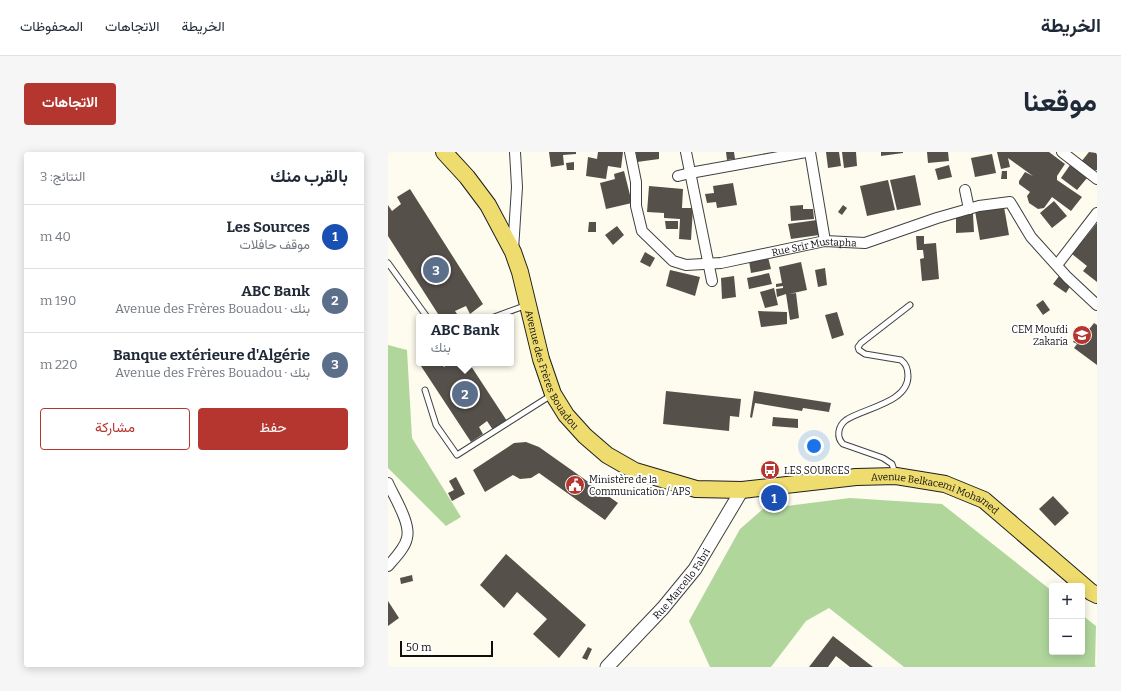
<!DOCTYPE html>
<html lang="ar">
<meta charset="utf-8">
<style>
body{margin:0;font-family:Bitter,Vazirmatn,serif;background:#f6f6f7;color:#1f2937;direction:rtl}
.controls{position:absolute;right:12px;bottom:12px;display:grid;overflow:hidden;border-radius:4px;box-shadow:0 2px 10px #0003}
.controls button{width:36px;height:36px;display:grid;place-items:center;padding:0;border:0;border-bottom:1px solid #e0e1e3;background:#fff;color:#1f2937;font:20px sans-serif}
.scale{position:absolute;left:12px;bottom:10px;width:93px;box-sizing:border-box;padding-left:4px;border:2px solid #0e0e0e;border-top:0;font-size:11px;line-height:14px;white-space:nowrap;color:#0e0e0e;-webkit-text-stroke:3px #fff;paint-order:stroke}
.you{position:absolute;left:426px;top:294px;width:14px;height:14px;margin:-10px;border:3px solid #fff;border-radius:50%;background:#1a73e8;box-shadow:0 0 0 6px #1a73e833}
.badge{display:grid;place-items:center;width:26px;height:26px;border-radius:50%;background:#b4362f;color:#fff;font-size:13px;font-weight:700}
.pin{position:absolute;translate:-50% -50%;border:2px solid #fff;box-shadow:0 1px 4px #0006}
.popup{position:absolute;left:28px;top:162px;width:98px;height:52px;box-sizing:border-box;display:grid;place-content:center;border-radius:4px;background:#fff;filter:drop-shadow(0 1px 3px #0005);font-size:13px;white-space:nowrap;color:#747a83}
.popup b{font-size:15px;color:#1f2937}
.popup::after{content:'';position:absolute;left:50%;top:100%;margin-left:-8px;border:8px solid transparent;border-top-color:#fff}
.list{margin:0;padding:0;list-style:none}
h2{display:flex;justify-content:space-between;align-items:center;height:52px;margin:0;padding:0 16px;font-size:17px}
h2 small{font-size:13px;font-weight:400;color:#747a83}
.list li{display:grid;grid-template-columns:26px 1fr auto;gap:12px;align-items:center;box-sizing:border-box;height:64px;padding:0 16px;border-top:1px solid #e0e1e3}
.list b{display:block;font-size:15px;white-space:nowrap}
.list p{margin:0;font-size:13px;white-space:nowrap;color:#747a83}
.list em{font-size:13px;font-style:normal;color:#747a83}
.actions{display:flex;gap:8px;padding:12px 16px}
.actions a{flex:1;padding:9px 0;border:1px solid #b4362f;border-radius:4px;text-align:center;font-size:14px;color:#b4362f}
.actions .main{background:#b4362f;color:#fff}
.map{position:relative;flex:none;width:709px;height:515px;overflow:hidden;direction:ltr;border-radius:4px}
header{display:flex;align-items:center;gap:24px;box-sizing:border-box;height:56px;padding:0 20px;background:#fff;border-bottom:1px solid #e0e1e3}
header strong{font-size:19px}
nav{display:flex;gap:22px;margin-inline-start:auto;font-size:14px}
.intro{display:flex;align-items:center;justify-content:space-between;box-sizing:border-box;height:96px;padding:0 24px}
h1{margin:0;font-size:28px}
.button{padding:10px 18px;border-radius:4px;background:#b4362f;color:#fff;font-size:14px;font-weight:700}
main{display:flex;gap:24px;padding:0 24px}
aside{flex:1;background:#fff;border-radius:4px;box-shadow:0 2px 10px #0003}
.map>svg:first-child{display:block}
.forest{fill:#b0d69c}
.building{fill:#56504b}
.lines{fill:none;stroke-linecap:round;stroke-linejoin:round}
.service-casing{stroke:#414141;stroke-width:7}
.minor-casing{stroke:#414141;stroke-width:12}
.tertiary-casing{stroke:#414141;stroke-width:15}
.primary-casing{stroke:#1f1f1f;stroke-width:18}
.service{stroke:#fff;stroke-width:5}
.minor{stroke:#fff;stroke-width:10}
.tertiary{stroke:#fff;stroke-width:13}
.primary{stroke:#efdc6f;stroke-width:16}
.labels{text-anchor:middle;stroke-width:4;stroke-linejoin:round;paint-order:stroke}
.street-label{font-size:10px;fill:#0e0e0e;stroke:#fff}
.poi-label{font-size:10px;fill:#0e0e0e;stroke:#fff;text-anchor:start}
</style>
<header>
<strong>الخريطة</strong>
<nav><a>الخريطة</a><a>الاتجاهات</a><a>المحفوظات</a></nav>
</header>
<div class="intro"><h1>موقعنا</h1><a class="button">الاتجاهات</a></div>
<main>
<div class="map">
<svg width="709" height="515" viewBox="0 0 709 515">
<rect width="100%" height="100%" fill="#fefcef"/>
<g class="forest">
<polygon points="0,193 19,198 24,286 73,365 58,374 0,316"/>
<polygon points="462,346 554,352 664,439 664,500 694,500 694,463 708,474 707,513 709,515 516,515 441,456 418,469 383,515 322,515 301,469 352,377 375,357"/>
</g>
<g class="building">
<polygon points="161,0 188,0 188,2 175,3 176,13 163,15"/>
<polygon points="210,0 235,0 233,16 220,14 218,27 198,24 200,5 209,7"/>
<polygon points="248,0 271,0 271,7 249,10"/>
<polygon points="338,0 346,0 347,7 339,8"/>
<polygon points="438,0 451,0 453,14 440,16"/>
<polygon points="454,0 468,0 469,14 456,16"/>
<polygon points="493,0 515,0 515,1 493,4"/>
<polygon points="539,0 560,0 561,9 540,11"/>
<polygon points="609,0 661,0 677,12 669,24 669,28 694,45 683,59 664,45 656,56 650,57 641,51 639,44 642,40 631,32 631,29 637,20 645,24 620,6 622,15 613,17"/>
<polygon points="701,0 709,1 709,18 702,19 693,10"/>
<polygon points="604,2 608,21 587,25 583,6"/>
<polygon points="186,10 186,18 179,18 178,11"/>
<polygon points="561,13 564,25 550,28 547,17"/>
<polygon points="682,13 699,26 689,38 673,26"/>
<polygon points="236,19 244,51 218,57 212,31 227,27 226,22"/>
<polygon points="614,19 619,19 619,27 613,27"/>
<polygon points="527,23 533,53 509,58 502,28"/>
<polygon points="500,28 507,58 479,64 472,34"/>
<polygon points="345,31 349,53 329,56 328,50 319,51 317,42 326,41 325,34"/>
<polygon points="261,34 295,37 294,56 305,56 303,88 291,87 292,67 276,66 276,61 259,60"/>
<polygon points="22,37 95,152 82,162 78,154 67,159 71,165 52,165 0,84 0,53 4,59 13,52 9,45"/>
<polygon points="666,49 679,64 664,76 652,61"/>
<polygon points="415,53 415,57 425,57 426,67 403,69 402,54"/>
<polygon points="455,53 459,56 454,63 450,60"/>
<polygon points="616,55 621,83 592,88 587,59"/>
<polygon points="568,62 585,62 586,80 568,81"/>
<polygon points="429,68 431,83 403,87 400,72"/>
<polygon points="277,69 290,69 290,77 278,77"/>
<polygon points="201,70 208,70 208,80 200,80"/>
<polygon points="709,71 709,130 695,119 699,114 684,102"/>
<polygon points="229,74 236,83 225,93 217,83"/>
<polygon points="528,84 536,84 536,92 548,91 551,127 534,129 532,107 536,106 535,98 529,98"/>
<polygon points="257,100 267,106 262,115 252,110"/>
<polygon points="380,105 383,117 363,121 361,109"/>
<polygon points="413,110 419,138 401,142 408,141 411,166 402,168 398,142 389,145 388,137 395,136 395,134 388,135 388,132 394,131 391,115"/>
<polygon points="437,116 439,133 430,135 427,118"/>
<polygon points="282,118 312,125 307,144 278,134"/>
<polygon points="381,121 384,132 361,137 359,126"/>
<polygon points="346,124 348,145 334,147 333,126"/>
<polygon points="671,124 683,133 678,141 665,132"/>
<polygon points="386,136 390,153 377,156 372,140"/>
<polygon points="655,148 662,158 655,163 648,153"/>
<polygon points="370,159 399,160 399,172 373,175"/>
<polygon points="449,160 456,183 444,187 437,163"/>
<polygon points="706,171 709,173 709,213 686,196 689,192 685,190 693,177 699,180"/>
<polygon points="37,211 53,211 56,215 62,211 81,211 119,269 105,278 99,269 91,275 95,282 83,290 33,214"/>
<polygon points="278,239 353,247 351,265 342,264 341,279 275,272"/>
<polygon points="366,239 443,251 441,260 415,256 414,259 367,251 364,266 362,265"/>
<polygon points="385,265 410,267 410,276 384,274"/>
<polygon points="138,290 151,295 230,351 217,368 151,321 143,326 132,327 125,323 97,340 85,318 126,291"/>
<polygon points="68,325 77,342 64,349 60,341 66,338 61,329"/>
<polygon points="665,344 681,361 667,374 651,357"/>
<polygon points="118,402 198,473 171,506 145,482 159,467 129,440 116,456 92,433"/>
<polygon points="24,423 25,429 13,432 12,426"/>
<polygon points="0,449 11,466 0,474"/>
<polygon points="445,484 485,515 462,515 448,504 440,515 421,515"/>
<polygon points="200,495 204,497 199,508 194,506"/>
</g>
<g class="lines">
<g class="service-casing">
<g id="service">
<polyline points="0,111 39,165"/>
<polyline points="106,165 139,153"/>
<polyline points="37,238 48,273 69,303 162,244"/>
<path d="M507 321 504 312 495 306 455 292C448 285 450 274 458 268 476 256 520 251 520 224 520 216 518 212 513 208L477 202 471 198 470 195 473 191 522 153"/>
</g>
</g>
<g class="minor-casing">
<g id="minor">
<path id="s1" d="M242 0 248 30V54L254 79 285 109 298 113 333 111 437 89 477 91 549 66 591 54 622 50 643 85 679 125 709 153"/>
<polyline points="298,0 324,129"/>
<polyline points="422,0 437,89"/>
<polyline points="674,0 709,27"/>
<polyline points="290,24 302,21 418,0"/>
<polyline points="577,38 581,57"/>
<polyline points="125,98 129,35 127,0"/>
<polyline points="669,113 709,61"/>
<path d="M0 331C6 345 23 371 19 386 17 396 7 406 0 414"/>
</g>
</g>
<g class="tertiary-casing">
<g id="tertiary">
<path id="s2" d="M219 515 275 456 307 417 354 338"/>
</g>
</g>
<g class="primary-casing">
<g id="primary">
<path id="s3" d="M56 0 79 25 100 53 125 100 132 120 153 207 165 242 178 263 197 284 219 303 247 319 308 337 354 338 468 325 508 324 557 332 596 348 703 440 709 443"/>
</g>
</g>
<use href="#service" class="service"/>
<use href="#minor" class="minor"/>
<use href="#tertiary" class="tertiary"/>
<use href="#primary" class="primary"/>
</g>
<defs>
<g id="school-disc" transform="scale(1)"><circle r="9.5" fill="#b4362f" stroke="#fff"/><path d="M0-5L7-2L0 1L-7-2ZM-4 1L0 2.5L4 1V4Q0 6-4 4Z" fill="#fff"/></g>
<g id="bus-disc" transform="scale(1)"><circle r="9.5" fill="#b4362f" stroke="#fff"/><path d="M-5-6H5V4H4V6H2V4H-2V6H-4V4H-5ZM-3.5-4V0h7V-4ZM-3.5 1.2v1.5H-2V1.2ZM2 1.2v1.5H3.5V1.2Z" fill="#fff"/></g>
<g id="civic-disc" transform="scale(1)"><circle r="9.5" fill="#b4362f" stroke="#fff"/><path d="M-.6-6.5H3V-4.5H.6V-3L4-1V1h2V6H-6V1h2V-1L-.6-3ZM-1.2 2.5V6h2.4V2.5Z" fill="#fff"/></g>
</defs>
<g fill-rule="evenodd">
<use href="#school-disc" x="694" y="183"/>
<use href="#bus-disc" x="382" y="318"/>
<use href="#civic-disc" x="187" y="333"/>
</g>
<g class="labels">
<g class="street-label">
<text dy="4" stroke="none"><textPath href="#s1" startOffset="267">Rue Srir Mustapha</textPath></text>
<text dy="4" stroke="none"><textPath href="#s3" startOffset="247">Avenue des Frères Bouadou</textPath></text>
<text dy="4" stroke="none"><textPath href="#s3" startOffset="691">Avenue Belkacemi Mohamed</textPath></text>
<text dy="4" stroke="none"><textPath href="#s2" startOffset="112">Rue Marcello Fabri</textPath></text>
</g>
<g class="poi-label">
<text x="680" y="181" text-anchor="end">CEM Moufdi<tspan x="680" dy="12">Zakaria</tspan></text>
<text x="396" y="322">LES SOURCES</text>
<text x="201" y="331">Ministère de la<tspan x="201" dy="12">Communication / APS</tspan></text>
</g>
</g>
</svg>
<div class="controls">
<button>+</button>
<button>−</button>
</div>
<div class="scale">50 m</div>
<div class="you"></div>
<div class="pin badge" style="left:386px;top:346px;background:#1a4fb4">1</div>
<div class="pin badge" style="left:77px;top:242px;background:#5c6f8a">2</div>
<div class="popup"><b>ABC Bank</b>بنك</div>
<div class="pin badge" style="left:48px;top:118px;background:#5c6f8a">3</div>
</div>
<aside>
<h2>بالقرب منك<small>النتائج: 3</small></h2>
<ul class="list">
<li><span class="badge" style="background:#1a4fb4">1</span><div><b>Les Sources</b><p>موقف حافلات</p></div><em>40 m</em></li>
<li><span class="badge" style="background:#5c6f8a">2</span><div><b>ABC Bank</b><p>بنك · Avenue des Frères Bouadou</p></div><em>190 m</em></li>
<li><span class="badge" style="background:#5c6f8a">3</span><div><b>Banque extérieure d'Algérie</b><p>بنك · Avenue des Frères Bouadou</p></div><em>220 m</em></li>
</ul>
<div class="actions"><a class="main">حفظ</a><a>مشاركة</a></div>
</aside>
</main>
